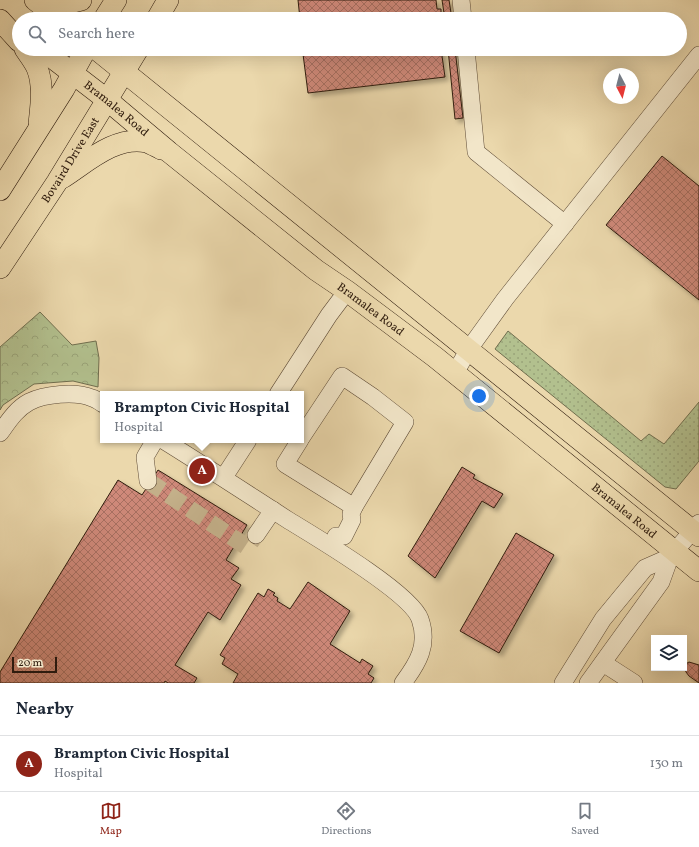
<!DOCTYPE html>
<style>
body{margin:0;font-family:Vollkorn,serif;background:#f2f2f3;color:#1f2937}
.controls{position:absolute;right:12px;bottom:12px;display:grid;overflow:hidden;border-radius:0px;box-shadow:0 4px 16px #0002}
.controls button{width:36px;height:36px;display:grid;place-items:center;padding:0;border:0;border-bottom:1px solid #e0e1e3;background:#fff;color:#1f2937;font:20px sans-serif}
.compass{position:absolute;left:603px;top:68px;width:36px;height:36px;border-radius:50%;background:#fff;box-shadow:0 4px 16px #0002;rotate:173deg}
.scale{position:absolute;left:12px;bottom:10px;width:45px;box-sizing:border-box;padding-left:4px;border:2px solid #2f1c0e;border-top:0;font-size:11px;line-height:14px;white-space:nowrap;color:#2f1c0e;-webkit-text-stroke:3px #f2e6c9;paint-order:stroke}
.you{position:absolute;left:479px;top:396px;width:14px;height:14px;margin:-10px;border:3px solid #fff;border-radius:50%;background:#1a73e8;box-shadow:0 0 0 6px #1a73e833}
.badge{display:grid;place-items:center;width:26px;height:26px;border-radius:50%;background:#8f2418;color:#fff;font-size:13px;font-weight:700}
.pin{position:absolute;translate:-50% -50%;border:2px solid #fff;box-shadow:0 1px 4px #0006}
.popup{position:absolute;left:100px;top:391px;width:204px;height:52px;box-sizing:border-box;display:grid;place-content:center;border-radius:0px;background:#fff;filter:drop-shadow(0 1px 3px #0005);font-size:13px;white-space:nowrap;color:#747a83}
.popup b{font-size:15px;color:#1f2937}
.popup::after{content:'';position:absolute;left:50%;top:100%;margin-left:-8px;border:8px solid transparent;border-top-color:#fff}
.list{margin:0;padding:0;list-style:none}
h2{display:flex;justify-content:space-between;align-items:center;height:52px;margin:0;padding:0 16px;font-size:17px}
h2 small{font-size:13px;font-weight:400;color:#747a83}
.list li{display:grid;grid-template-columns:26px 1fr auto;gap:12px;align-items:center;box-sizing:border-box;height:56px;padding:0 16px;border-top:1px solid #e0e1e3}
.list b{display:block;font-size:15px;white-space:nowrap}
.list p{margin:0;font-size:13px;white-space:nowrap;color:#747a83}
.list em{font-size:13px;font-style:normal;color:#747a83}
.icon{flex:none;width:22px;height:22px;fill:none;stroke:currentColor;stroke-width:2;stroke-linecap:round;stroke-linejoin:round}
.map{position:relative;flex:none;width:699px;height:683px;overflow:hidden}
.search{position:absolute;background:#fff;box-shadow:0 4px 16px #0002;left:12px;right:12px;top:12px;height:44px;display:flex;align-items:center;gap:10px;box-sizing:border-box;padding:0 14px;border-radius:22px;color:#747a83;font-size:15px}
.sheet{height:108px;background:#fff}
nav{display:flex;justify-content:space-around;align-items:center;box-sizing:border-box;height:56px;border-top:1px solid #e0e1e3;background:#fff;font-size:11px;color:#747a83}
nav a{display:grid;justify-items:center;gap:2px}
nav .on{color:#8f2418}
.map>svg:first-child{display:block}
.grass{fill:url(#grass-dots);stroke:#706e4e}
.forest{fill:url(#forest-crowns);stroke:#706e4e}
.building{fill:url(#building-cross-hatch);stroke:#2f1c0e;filter:url(#shadow)}
.lines{fill:none;stroke-linecap:round;stroke-linejoin:round}
.minor-tunnel{stroke:#c5b28c;stroke-width:17;stroke-dasharray:17 8;stroke-linecap:butt}
.minor-casing{stroke:#5e4b36;stroke-width:18}
.major-casing{stroke:#2f1c0e;stroke-width:22}
.minor{stroke:#f2e6c9;stroke-width:17}
.major{stroke:#ebd8ac;stroke-width:21}
.labels{text-anchor:middle;stroke-width:3;stroke-linejoin:round;paint-order:stroke}
.street-label{font-size:12px;fill:#2f1c0e;stroke:#f2e6c9}
</style>
<div class="map">
<svg width="699" height="683" viewBox="0 0 699 683">
<defs>
<pattern id="grass-dots" width="8" height="8" patternUnits="userSpaceOnUse"><rect width="8" height="8" fill="#b2c08e"/><path d="M2 2h.1M6 6h.1" fill="none" stroke="#99a479" stroke-width="1.8" stroke-linecap="round"/></pattern>
<pattern id="forest-crowns" width="20" height="18" patternUnits="userSpaceOnUse"><rect width="20" height="18" fill="#b2c08e"/><path d="M2 6a3 3 0 1 1 6 0M12 15a3 3 0 1 1 6 0" fill="none" stroke="#99a479"/></pattern>
<pattern id="building-cross-hatch" width="8" height="8" patternUnits="userSpaceOnUse"><rect width="8" height="8" fill="#cf897a"/><path d="M0 0l8 8M0 8l8-8" fill="none" stroke="#a86f62"/></pattern>
<filter id="shadow"><feDropShadow dx="3.5" dy="3.5" stdDeviation="2" flood-color="#0004"/></filter>
</defs>
<rect width="100%" height="100%" fill="#ebd8ac"/>
<filter id="stains"><feTurbulence type="fractalNoise" baseFrequency=".005" numOctaves="4"/><feColorMatrix values="0 0 0 0 .2 0 0 0 0 .09 0 0 0 0 .02 0 0 0 .5 -.17"/></filter>
<radialGradient id="worn" r=".72"><stop offset=".6" stop-color="#630" stop-opacity="0"/><stop offset="1" stop-color="#630" stop-opacity=".3"/></radialGradient>
<polygon class="grass" points="508,331 641,441 649,434 664,444 699,402 699,461 676,489 665,487 495,349"/>
<polygon class="forest" points="40,312 72,345 96,341 99,358 98,387 73,381 34,384 3,405 0,410 0,347"/>
<g class="building">
<polygon points="298,0 436,0 437,9 441,9 441,13 444,13 442,0 449,0 451,13 455,12 455,19 300,19"/>
<polygon points="301,49 441,49 445,77 308,93 303,54 301,54"/>
<polygon points="448,49 455,49 463,118 455,119"/>
<polygon points="662,156 699,186 699,300 606,225"/>
<polygon points="462,467 475,475 473,478 503,494 494,508 482,501 435,578 408,556"/>
<polygon points="158,470 247,525 226,560 239,568 231,579 241,585 220,620 208,612 175,665 197,678 194,683 168,683 165,681 164,683 0,683 0,672 118,480 142,495"/>
<polygon points="516,533 554,555 499,653 460,631"/>
<polygon points="308,582 350,611 330,644 360,663 362,659 373,666 368,674 374,678 371,683 233,683 238,674 222,664 225,658 220,655 258,593 264,597 268,589 275,593 273,595 278,598 277,601 290,609"/>
<polygon points="689,662 699,665 699,683 689,676 686,672 684,665"/>
</g>
<g class="lines">
<polyline class="minor-tunnel" points="148,481 247,547 256,535"/>
<g class="minor-casing">
<g id="minor">
<polyline points="461,0 463,19"/>
<polyline points="466,49 476,152 565,224"/>
<polyline points="455,373 469,349 505,299 699,55"/>
<polyline points="278,394 329,315 347,291"/>
<path d="M0 433C8 422 16 409 29 402 44 394 76 391 92 398 96 399 100 402 103 404"/>
<polyline points="301,438 342,376 373,397 405,422 354,507 351,514 352,520 344,536 336,536"/>
<path d="M163 440C205 466 246 493 288 520 314 536 411 593 420 619 429 645 418 663 403 683"/>
<polyline points="300,440 285,464 354,507"/>
<polyline points="224,477 248,440"/>
<polyline points="148,481 145,457 155,440"/>
<polyline points="256,535 273,510"/>
<polyline points="603,663 634,683"/>
<polyline points="563,683 603,619 645,568 670,557"/>
<polyline points="588,683 661,582 670,557 699,523"/>
</g>
</g>
<g class="major-casing">
<g id="major">
<polyline points="35,0 59,19"/>
<polyline points="51,0 73,2 81,0"/>
<polyline points="104,19 116,0"/>
<polyline points="157,19 168,0"/>
<polyline points="0,20 19,41"/>
<path d="M25 49C29 55 34 61 37 68 44 85 41 106 39 124"/>
<path id="s1" d="M41 49 106 99 169 152 316 270 347 291 435 357 699 571"/>
<polyline points="96,49 699,536"/>
<path d="M62 178C86 163 115 135 147 142 152 144 157 147 161 149"/>
<polyline points="0,190 64,89 86,49"/>
<path id="s2" d="M0 268 57 182 138 49"/>
</g>
</g>
<use href="#minor" class="minor"/>
<use href="#major" class="major"/>
</g>
<g class="labels">
<g class="street-label">
<text dy="4" stroke="none"><textPath href="#s1" startOffset="96">Bramalea Road</textPath></text>
<text dy="4" stroke="none"><textPath href="#s2" startOffset="129">Bovaird Drive East</textPath></text>
<text dy="4" stroke="none"><textPath href="#s1" startOffset="420">Bramalea Road</textPath></text>
<text dy="4" stroke="none"><textPath href="#s1" startOffset="744">Bramalea Road</textPath></text>
</g>
</g>
<rect width="100%" height="100%" filter="url(#stains)"/>
<rect width="100%" height="100%" fill="url(#worn)"/>
</svg>
<div class="controls">
<button><svg class="icon" aria-label="layers" viewBox="0 0 24 24"><path d="M12 4l9 5-9 5-9-5zM3 14l9 5 9-5"/></svg></button>
</div>
<svg class="compass" viewBox="-18 -18 36 36"><path d="M0-13l5 13h-10z" fill="#e53935"/><path d="M0 13l5-13h-10z" fill="#747a83"/></svg>
<div class="scale">20 m</div>
<div class="you"></div>
<div class="pin badge" style="left:202px;top:471px">A</div>
<div class="popup"><b>Brampton Civic Hospital</b>Hospital</div>
<div class="search"><svg class="icon" aria-label="search" viewBox="0 0 24 24"><circle cx="10" cy="10" r="6"/><path d="M15 15l6 6"/></svg>Search here</div>
</div>
<section class="sheet">
<h2>Nearby<small></small></h2>
<ul class="list">
<li><span class="badge">A</span><div><b>Brampton Civic Hospital</b><p>Hospital</p></div><em>130 m</em></li>
</ul>
</section>
<nav>
<a class="on"><svg class="icon" aria-label="map" viewBox="0 0 24 24"><path d="M3 6l6-2 6 2 6-2v14l-6 2-6-2-6 2zM9 4v14M15 6v14"/></svg>Map</a>
<a><svg class="icon" aria-label="directions" viewBox="0 0 24 24"><path d="M12 3l9 9-9 9-9-9zM9 14v-3h6M13 9l2 2-2 2"/></svg>Directions</a>
<a><svg class="icon" aria-label="saved" viewBox="0 0 24 24"><path d="M7 4h10v16l-5-4-5 4z"/></svg>Saved</a>
</nav>
